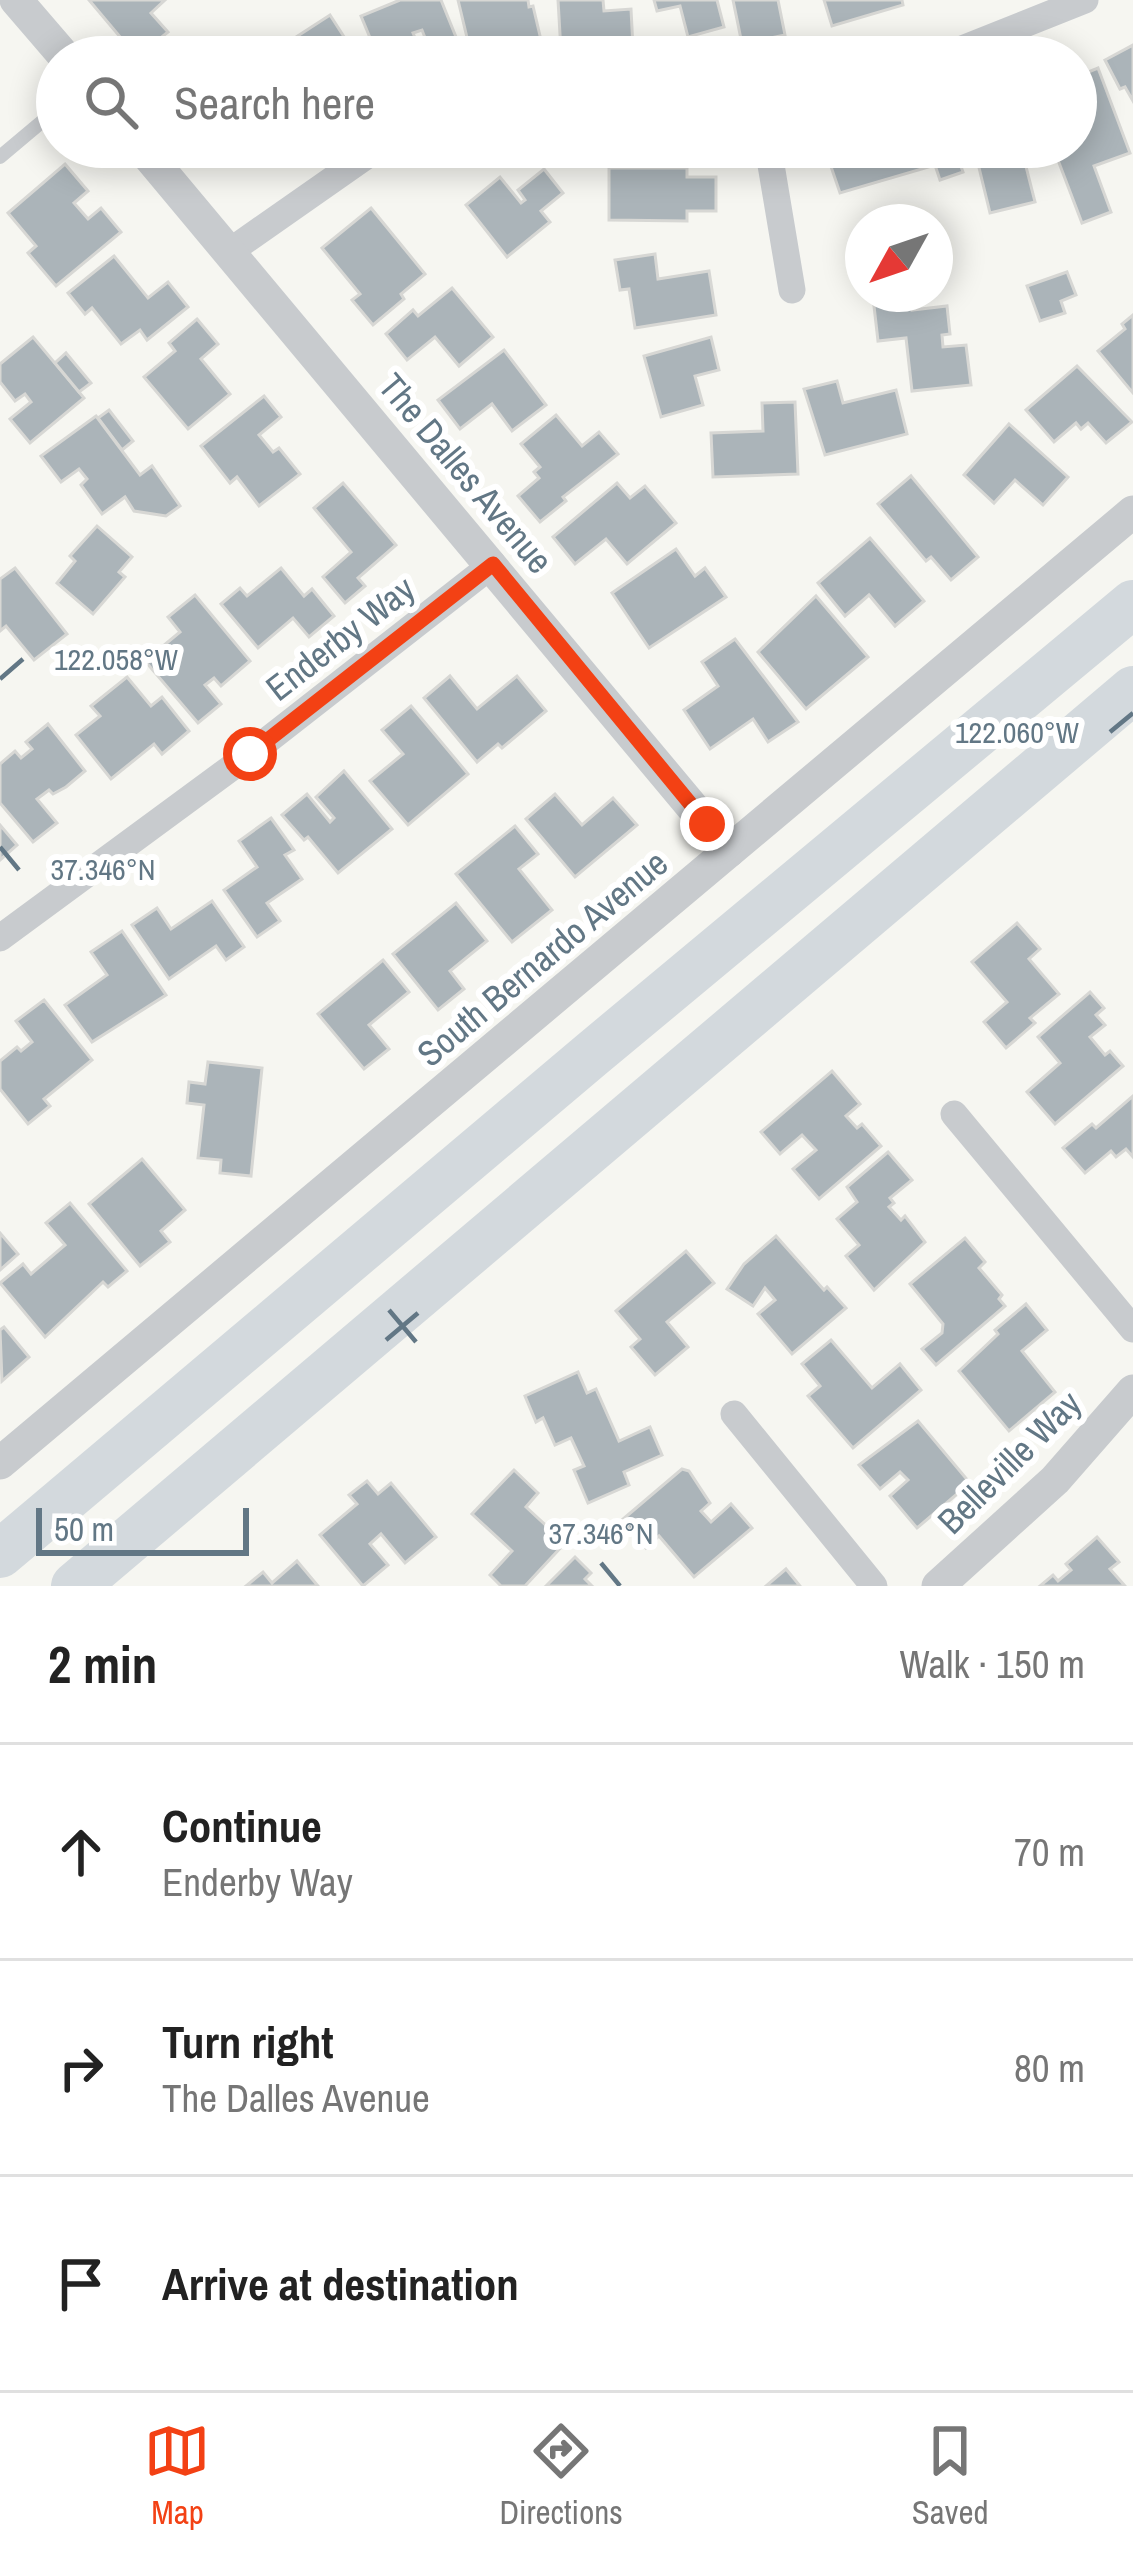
<!DOCTYPE html>
<meta charset="utf-8">
<style>
body{margin:0;font-family:"Archivo Narrow",sans-serif;background:#f2f2f2;color:#222}
.compass{position:absolute;left:845px;top:204px;width:108px;height:108px;border-radius:50%;background:#fff;box-shadow:0 6px 30px #0003;rotate:230deg}
.scale{position:absolute;left:36px;bottom:30px;width:213px;box-sizing:border-box;padding-left:12px;border:6px solid #627785;border-top:0;font-size:33px;line-height:42px;white-space:nowrap;color:#627785;-webkit-text-stroke:9px #fff;paint-order:stroke}
.stop{position:absolute;width:36px;height:36px;margin:-27px;border:9px solid #f34114;border-radius:50%;background:#fff}
.stop.end{background:#f34114;border-color:#fff;box-shadow:0 3px 12px #0008}
.list{margin:0;padding:0;list-style:none}
h2{display:flex;justify-content:space-between;align-items:center;height:156px;margin:0;padding:0 48px;font-size:51px}
h2 small{font-size:39px;font-weight:400;color:#767676}
.list li{display:grid;grid-template-columns:78px 1fr auto;gap:36px;align-items:center;box-sizing:border-box;height:216px;padding:0 48px;border-top:3px solid #e0e0e0}
.list b{display:block;font-size:45px;white-space:nowrap}
.list p{margin:0;font-size:39px;white-space:nowrap;color:#767676}
.list em{font-size:39px;font-style:normal;color:#767676}
.icon{flex:none;width:66px;height:66px;fill:none;stroke:currentColor;stroke-width:2;stroke-linecap:round;stroke-linejoin:round}
.map{position:relative;flex:none;width:1133px;height:1586px;overflow:hidden}
.search{position:absolute;background:#fff;box-shadow:0 6px 30px #0003;left:36px;right:36px;top:36px;height:132px;display:flex;align-items:center;gap:30px;box-sizing:border-box;padding:0 42px;border-radius:66px;color:#767676;font-size:45px}
.sheet{height:804px;background:#fff}
nav{display:flex;justify-content:space-around;align-items:center;box-sizing:border-box;height:168px;border-top:3px solid #e0e0e0;background:#fff;font-size:33px;color:#767676}
nav a{display:grid;justify-items:center;gap:6px}
nav .on{color:#f34114}
.map>svg:first-child{display:block}
.building{fill:#abb4b9;stroke:#d7d7d4;stroke-width:3}
.lines{fill:none;stroke-linecap:round;stroke-linejoin:round}
.service{stroke:#c8cbce;stroke-width:14}
.minor{stroke:#c8cbce;stroke-width:27}
.tertiary{stroke:#c8cbce;stroke-width:33}
.motorway{stroke:#d3d9dd;stroke-width:48}
.route{stroke:#f34114;stroke-width:15}
.ticks{fill:none;stroke:#627785;stroke-width:4.5}
.labels{text-anchor:middle;stroke-width:12;stroke-linejoin:round;paint-order:stroke}
.street-label{font-size:36px;fill:#627785;stroke:#fff}
.ticks-label{font-size:30px;text-anchor:middle;fill:#627785;stroke:#fff;stroke-width:12;stroke-linejoin:round;paint-order:stroke}
</style>
<div class="map">
<svg width="1133" height="1586" viewBox="0 0 1133 1586">
<rect width="100%" height="100%" fill="#f6f6f1"/>
<g class="building">
<polygon points="89,0 165,0 151,13 168,32 137,57"/>
<polygon points="400,0 441,0 458,42 431,53 422,30 413,33 423,57 378,57 361,16"/>
<polygon points="458,0 528,0 529,7 533,6 541,40 518,45 516,40 470,50"/>
<polygon points="558,0 603,0 604,11 631,9 633,48 561,51"/>
<polygon points="654,0 717,0 724,27 688,37 680,6 657,11"/>
<polygon points="733,0 778,0 785,35 742,44"/>
<polygon points="824,0 902,0 903,5 832,26"/>
<polygon points="330,15 357,57 276,57 273,52"/>
<polygon points="1133,45 1133,101 1125,87 1120,89 1105,60"/>
<polygon points="1098,68 1130,153 1094,166 1111,212 1082,223 1053,147 1076,147 1076,77"/>
<polygon points="841,147 954,147 963,172 940,180 935,165 840,193 826,152"/>
<polygon points="974,147 1021,147 1035,202 990,213"/>
<polygon points="65,164 88,191 74,203 88,219 101,208 121,232 56,286 28,253 36,246 8,213"/>
<polygon points="609,168 687,168 687,177 716,177 716,211 687,211 687,221 609,220"/>
<polygon points="544,169 563,193 541,211 550,222 507,257 466,205 500,177 521,203 525,200 518,190"/>
<polygon points="371,208 425,274 401,294 404,299 373,325 352,300 360,294 322,248"/>
<polygon points="655,254 658,279 709,271 716,315 635,328 629,289 620,290 615,260"/>
<polygon points="114,256 148,298 168,282 188,307 147,340 140,330 121,344 92,308 85,314 68,293"/>
<polygon points="1067,272 1076,295 1061,301 1065,313 1040,321 1027,286"/>
<polygon points="452,288 493,337 459,366 435,337 407,360 386,334 413,310 418,316"/>
<polygon points="911,302 912,310 947,306 950,334 942,335 943,347 966,345 971,385 912,391 906,338 878,341 874,306"/>
<polygon points="1133,315 1133,393 1098,351 1125,329 1122,324"/>
<polygon points="197,319 218,344 201,359 230,394 188,429 144,377 175,351 169,343"/>
<polygon points="33,337 84,398 30,443 10,419 31,402 25,394 15,401 0,382 0,364"/>
<polygon points="711,337 719,370 695,376 703,405 661,417 644,356"/>
<polygon points="504,350 546,405 512,431 492,404 460,429 438,400"/>
<polygon points="66,353 91,383 79,392 55,363"/>
<polygon points="1077,366 1132,422 1106,443 1088,423 1081,429 1076,423 1054,442 1026,410"/>
<polygon points="837,381 843,403 896,390 907,434 825,455 804,389"/>
<polygon points="264,396 281,417 259,435 273,452 279,448 300,474 259,506 237,477 230,483 201,446"/>
<polygon points="795,402 798,474 713,477 711,433 763,431 762,403"/>
<polygon points="109,410 133,441 122,450 98,418"/>
<polygon points="556,415 582,446 599,432 618,454 563,497 566,501 540,522 518,496 539,478 534,472 540,467 521,444"/>
<polygon points="96,416 140,475 152,466 180,506 166,516 134,511 125,497 102,514 81,485 87,479 79,469 61,482 41,456"/>
<polygon points="1009,424 1068,477 1043,505 1015,480 994,503 964,475"/>
<polygon points="911,476 978,557 951,580 931,557 926,561 878,504"/>
<polygon points="343,483 396,545 358,578 365,586 345,603 323,577 351,552 314,508"/>
<polygon points="617,483 630,498 645,486 676,523 627,564 606,539 575,564 553,537"/>
<polygon points="97,526 132,557 119,572 125,577 93,614 57,583 75,561 70,556"/>
<polygon points="870,538 924,601 895,626 869,595 845,616 818,583"/>
<polygon points="676,549 695,576 705,568 726,597 649,648 612,593"/>
<polygon points="15,568 67,634 34,660 6,626 0,631 0,579"/>
<polygon points="281,568 304,596 312,589 334,616 309,637 293,618 258,648 221,604 240,588 247,596"/>
<polygon points="195,595 250,661 221,686 214,678 205,685 221,704 198,723 145,661 180,632 168,617"/>
<polygon points="816,596 868,657 806,709 758,652"/>
<polygon points="735,639 798,722 768,742 753,719 710,749 684,710 718,686 702,662"/>
<polygon points="450,676 477,709 517,676 546,711 502,748 498,744 477,762 424,698"/>
<polygon points="127,677 151,706 162,697 189,731 162,754 154,744 111,779 76,735 100,716 91,706"/>
<polygon points="411,706 468,774 408,825 370,781 403,754 382,730"/>
<polygon points="48,724 85,771 66,787 53,794 49,790 37,799 57,823 33,842 0,803 0,764 15,751 21,758 32,749 26,742"/>
<polygon points="344,771 392,829 338,873 308,837 304,840 282,815 307,794 330,822 334,818 316,797"/>
<polygon points="555,794 582,825 613,798 637,825 575,877 526,819"/>
<polygon points="271,818 294,850 285,855 302,879 267,903 280,921 257,937 224,890 257,867 239,841"/>
<polygon points="0,825 17,845 0,860"/>
<polygon points="515,826 538,854 519,869 552,910 512,942 456,874"/>
<polygon points="212,901 244,947 226,960 216,946 169,979 132,925 157,908 171,929"/>
<polygon points="456,903 487,941 450,971 464,989 438,1010 393,954"/>
<polygon points="1017,923 1040,949 1029,959 1059,994 1030,1018 1035,1023 1006,1048 984,1022 1007,1002 972,962"/>
<polygon points="122,931 166,995 92,1042 65,1005 107,975 91,952"/>
<polygon points="383,960 409,992 369,1025 389,1049 364,1069 318,1014"/>
<polygon points="1090,992 1104,1008 1096,1015 1105,1025 1090,1037 1105,1055 1110,1051 1123,1066 1055,1124 1027,1092 1060,1063 1038,1037"/>
<polygon points="44,1000 92,1060 44,1099 50,1106 28,1124 0,1089 0,1061 17,1047 21,1051 32,1042 16,1021"/>
<polygon points="208,1062 262,1068 251,1176 220,1173 221,1160 198,1158 204,1105 187,1103 189,1082 205,1084"/>
<polygon points="832,1071 860,1104 846,1116 857,1128 862,1124 881,1146 819,1199 793,1169 816,1150 802,1135 780,1154 761,1132"/>
<polygon points="1133,1096 1133,1157 1126,1149 1116,1157 1111,1151 1085,1173 1063,1148 1092,1124 1096,1128"/>
<polygon points="888,1152 912,1180 890,1198 894,1203 889,1207 901,1220 905,1216 925,1242 874,1290 846,1256 859,1245 837,1219 857,1202 847,1187"/>
<polygon points="142,1159 185,1210 161,1231 170,1242 140,1266 89,1204"/>
<polygon points="70,1203 127,1271 108,1287 103,1282 45,1337 0,1283 23,1264 31,1274 65,1245 46,1223"/>
<polygon points="0,1233 18,1254 0,1270"/>
<polygon points="776,1236 824,1290 827,1287 846,1308 792,1354 758,1314 775,1300 765,1288 753,1306 727,1289 744,1264"/>
<polygon points="965,1238 985,1262 979,1268 1002,1295 999,1299 1005,1306 936,1365 922,1349 942,1333 943,1324 910,1284"/>
<polygon points="686,1251 714,1283 667,1322 688,1347 655,1375 631,1347 640,1339 616,1311"/>
<polygon points="1026,1304 1047,1330 1022,1351 1055,1392 1009,1431 959,1371 998,1334 995,1330"/>
<polygon points="4,1327 29,1357 2,1381 0,1330"/>
<polygon points="831,1340 872,1388 900,1364 921,1390 853,1448 808,1396 820,1386 802,1364"/>
<polygon points="578,1372 587,1393 596,1389 619,1441 650,1427 662,1455 624,1472 629,1485 588,1503 574,1470 584,1466 571,1438 555,1445 543,1418 536,1422 525,1396"/>
<polygon points="918,1421 970,1483 917,1528 890,1496 908,1480 900,1472 880,1489 859,1465"/>
<polygon points="682,1469 689,1471 710,1503 701,1511 711,1522 731,1504 752,1528 694,1577 659,1536 646,1548 622,1520"/>
<polygon points="514,1470 538,1493 526,1507 565,1543 525,1586 501,1586 490,1575 512,1551 472,1514"/>
<polygon points="367,1481 378,1494 391,1483 436,1537 405,1563 381,1534 370,1544 388,1565 363,1586 320,1535 357,1504 349,1495"/>
<polygon points="1097,1537 1119,1562 1110,1569 1125,1586 1040,1586 1053,1575 1058,1581 1071,1570 1066,1564"/>
<polygon points="575,1557 591,1573 585,1579 592,1586 546,1586"/>
<polygon points="297,1561 318,1586 246,1586 263,1572 272,1583"/>
<polygon points="786,1569 800,1586 766,1586"/>
</g>
<g class="lines">
<polyline class="service" points="0,157 57,109"/>
<g class="minor">
<polyline points="942,57 1085,0"/>
<polyline points="768,147 792,290"/>
<polyline points="229,252 379,147"/>
<polyline points="0,938 250,754 493,564"/>
<polyline points="954,1114 1133,1329"/>
<polyline points="734,1414 874,1586"/>
</g>
<g class="tertiary">
<polyline points="16,0 65,57"/>
<polyline points="141,147 729,851"/>
<polyline points="0,1463 1133,512"/>
<polyline points="938,1586 1055,1480 1133,1391"/>
</g>
<g class="motorway">
<polyline points="0,1554 591,1055 1133,604"/>
<polyline points="75,1586 1133,690"/>
</g>
</g>
<g class="lines">
<polyline class="route" points="250,754 493,564 707,824"/>
</g>
<path class="ticks" d="M0 679 23 659M1110 732 1133 713M0 847 19 870M389 1310 416 1342M386 1340 418 1313M601 1563 620 1586"/>
<g class="labels">
<g class="street-label">
<text transform="translate(466 473) rotate(50)" y="13">The Dalles Avenue</text>
<text transform="translate(340 638) rotate(-38)" y="13">Enderby Way</text>
<text transform="translate(542 958) rotate(-40)" y="13">South Bernardo Avenue</text>
<text transform="translate(1009 1462) rotate(-45)" y="13">Belleville Way</text>
</g>
</g>
<g class="ticks-label">
<text x="116" y="670">122.058°W</text>
<text x="1017" y="743">122.060°W</text>
<text x="103" y="880">37.346°N</text>
<text x="601" y="1544">37.346°N</text>
</g>
</svg>
<svg class="compass" viewBox="-18 -18 36 36"><path d="M0-13l5 13h-10z" fill="#e53935"/><path d="M0 13l5-13h-10z" fill="#767676"/></svg>
<div class="scale">50 m</div>
<div class="stop" style="left:250px;top:754px"></div>
<div class="stop end" style="left:707px;top:824px"></div>
<div class="search"><svg class="icon" aria-label="search" viewBox="0 0 24 24"><circle cx="10" cy="10" r="6"/><path d="M15 15l6 6"/></svg>Search here</div>
</div>
<section class="sheet">
<h2>2 min<small>Walk · 150 m</small></h2>
<ul class="list">
<li><svg class="icon" aria-label="ahead" viewBox="0 0 24 24"><path d="M12 20V5M6 11l6-6 6 6"/></svg><div><b>Continue</b><p>Enderby Way</p></div><em>70 m</em></li>
<li><svg class="icon" aria-label="right" viewBox="0 0 24 24"><path d="M7 20v-9h11M14 6l5 5-5 5"/></svg><div><b>Turn right</b><p>The Dalles Avenue</p></div><em>80 m</em></li>
<li><svg class="icon" aria-label="arrive" viewBox="0 0 24 24"><path d="M6 21V4h12l-3 4 3 4H6"/></svg><div><b>Arrive at destination</b></div></li>
</ul>
</section>
<nav>
<a class="on"><svg class="icon" aria-label="map" viewBox="0 0 24 24"><path d="M3 6l6-2 6 2 6-2v14l-6 2-6-2-6 2zM9 4v14M15 6v14"/></svg>Map</a>
<a><svg class="icon" aria-label="directions" viewBox="0 0 24 24"><path d="M12 3l9 9-9 9-9-9zM9 14v-3h6M13 9l2 2-2 2"/></svg>Directions</a>
<a><svg class="icon" aria-label="saved" viewBox="0 0 24 24"><path d="M7 4h10v16l-5-4-5 4z"/></svg>Saved</a>
</nav>
